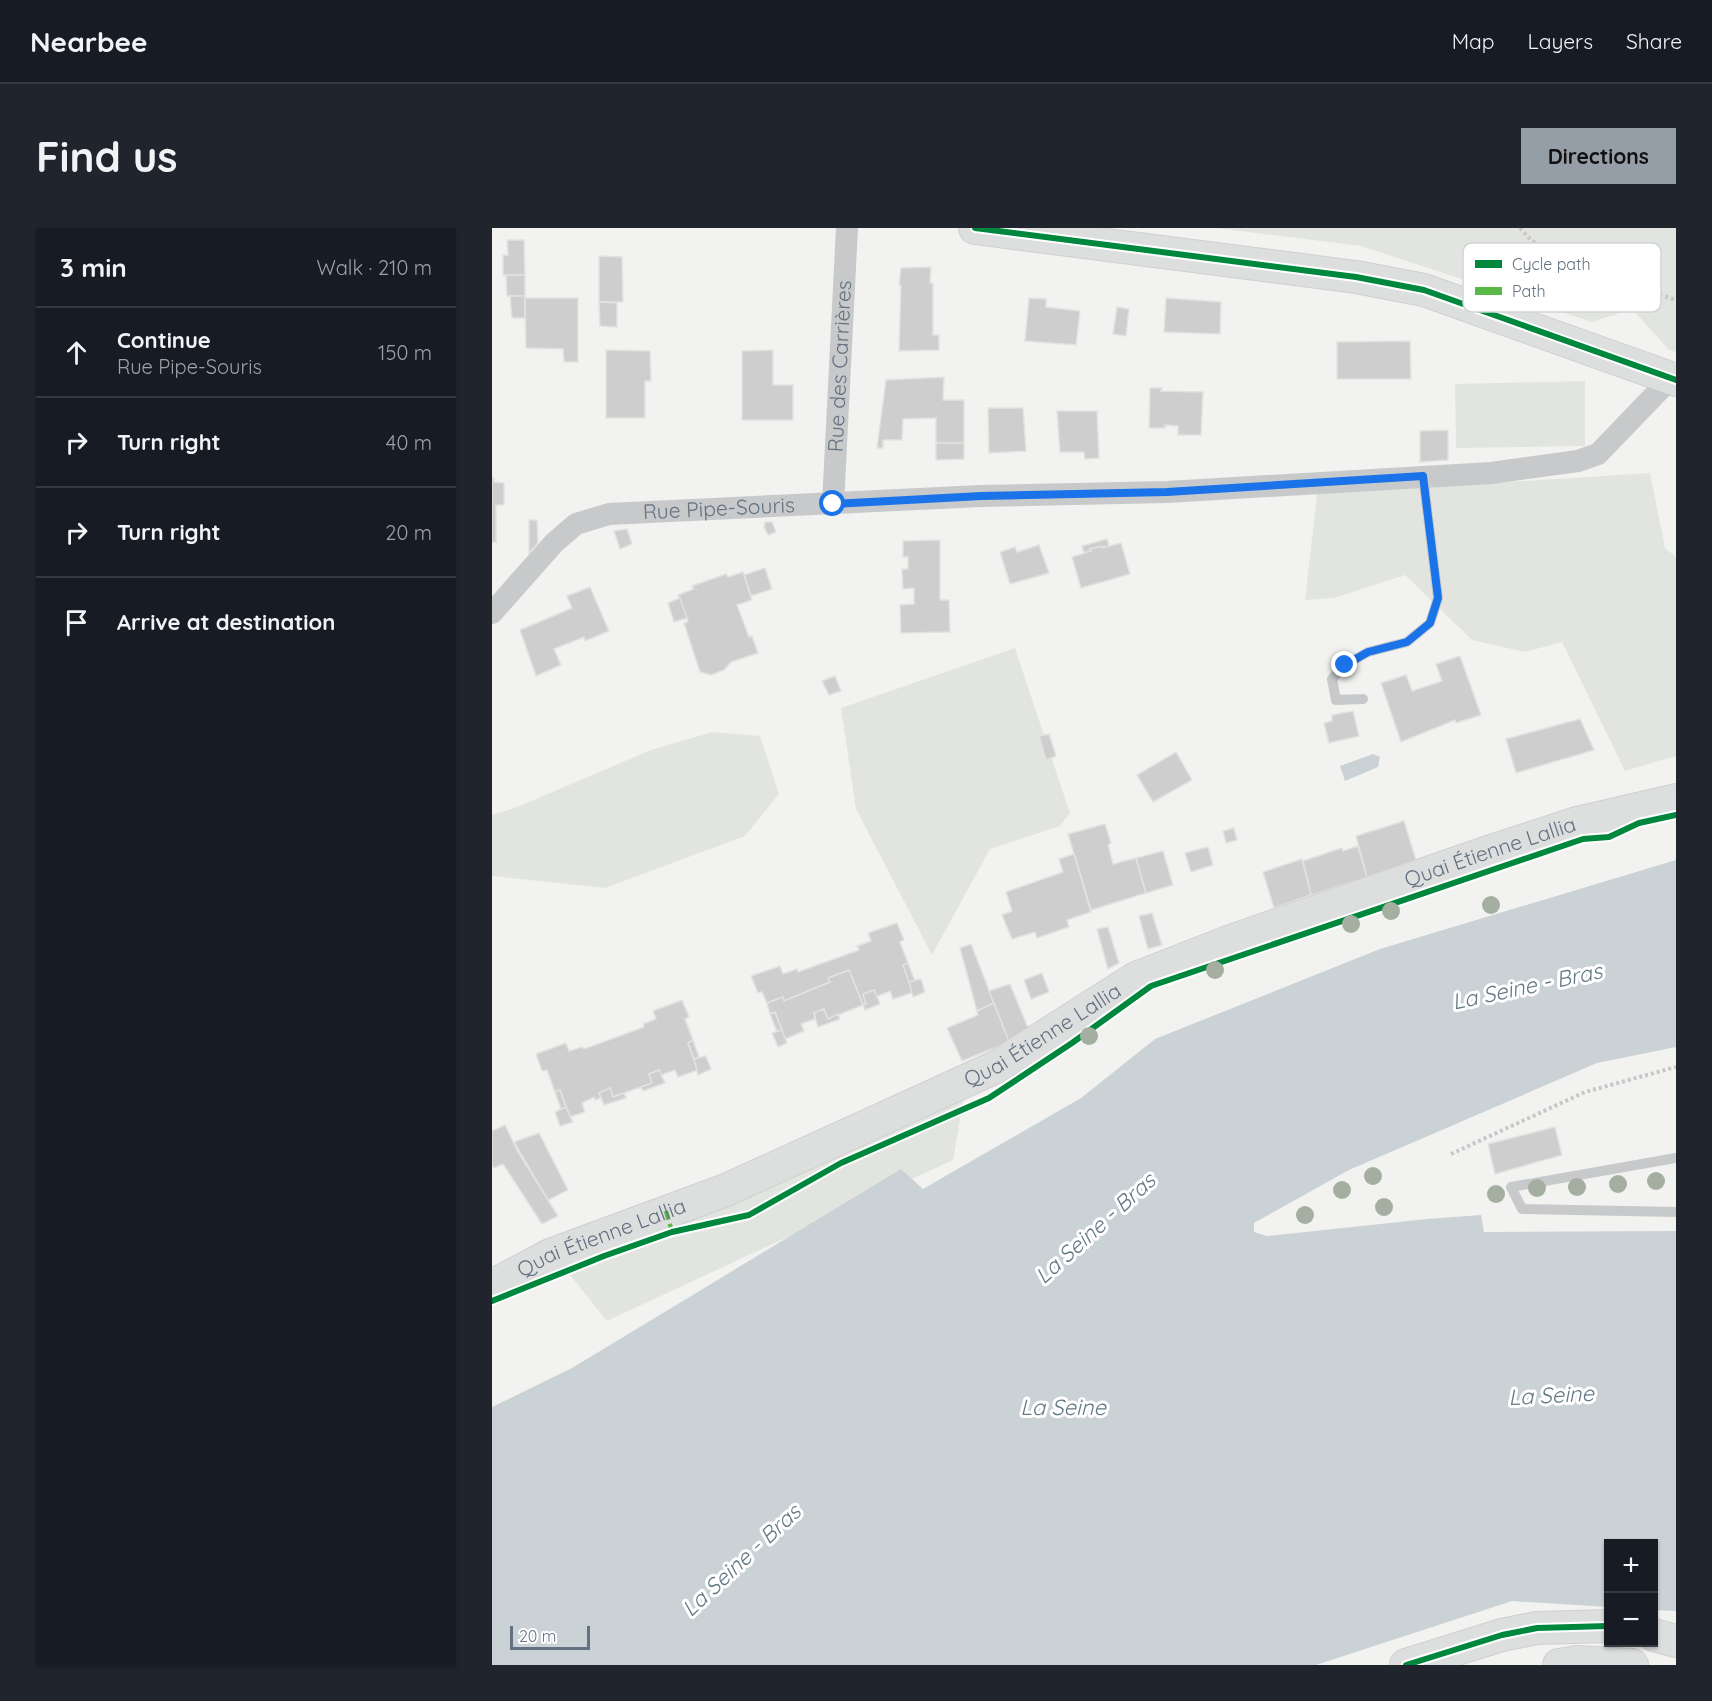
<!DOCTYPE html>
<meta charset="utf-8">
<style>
body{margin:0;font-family:Quicksand,sans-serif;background:#20242c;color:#f1f3f6}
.controls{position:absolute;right:18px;bottom:18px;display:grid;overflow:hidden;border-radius:0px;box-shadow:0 2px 4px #0004}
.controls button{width:54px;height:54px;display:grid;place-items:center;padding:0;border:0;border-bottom:2px solid #363941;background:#171b24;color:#f1f3f6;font:30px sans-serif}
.scale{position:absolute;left:18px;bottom:15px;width:80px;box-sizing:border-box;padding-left:6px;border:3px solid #637180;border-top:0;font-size:16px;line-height:21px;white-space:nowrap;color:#637180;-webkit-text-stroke:4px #fff;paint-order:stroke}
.stop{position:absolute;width:18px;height:18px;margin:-14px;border:4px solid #1a73e8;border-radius:50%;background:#fff}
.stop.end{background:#1a73e8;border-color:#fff;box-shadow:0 2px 6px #0008}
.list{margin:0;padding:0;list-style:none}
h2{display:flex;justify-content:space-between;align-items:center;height:78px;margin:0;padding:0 24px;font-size:26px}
h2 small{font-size:20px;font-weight:400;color:#9ea1a6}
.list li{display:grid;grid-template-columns:39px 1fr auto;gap:18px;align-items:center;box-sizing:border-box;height:90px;padding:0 24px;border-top:2px solid #363941}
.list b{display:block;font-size:22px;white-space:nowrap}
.list p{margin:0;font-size:20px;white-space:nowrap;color:#9ea1a6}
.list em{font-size:20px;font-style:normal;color:#9ea1a6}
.icon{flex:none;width:33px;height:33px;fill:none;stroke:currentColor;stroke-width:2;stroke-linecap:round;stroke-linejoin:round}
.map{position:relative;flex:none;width:1184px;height:1437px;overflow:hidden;border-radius:0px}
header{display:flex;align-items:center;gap:36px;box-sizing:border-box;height:84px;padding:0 30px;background:#171b24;border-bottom:2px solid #363941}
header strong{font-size:28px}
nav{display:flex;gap:33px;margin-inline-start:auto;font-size:21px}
.intro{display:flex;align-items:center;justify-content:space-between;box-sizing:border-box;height:144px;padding:0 36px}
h1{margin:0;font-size:42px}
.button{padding:15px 27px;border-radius:0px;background:#959ea7;color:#111;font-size:21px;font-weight:700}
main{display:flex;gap:36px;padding:0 36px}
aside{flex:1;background:#171b24;border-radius:0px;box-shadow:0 2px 4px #0004}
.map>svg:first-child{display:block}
.green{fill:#e2e5df}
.water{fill:#cbd2d5}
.building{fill:#cdcecd;stroke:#e2e2e0;stroke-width:1.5}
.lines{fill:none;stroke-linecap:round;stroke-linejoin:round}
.secondary-casing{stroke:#cfd0d0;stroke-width:34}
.path{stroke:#c6c7c6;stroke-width:4;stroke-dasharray:3 3;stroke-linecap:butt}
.lane{stroke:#c8c9ca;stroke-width:10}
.street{stroke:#c8c9ca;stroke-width:22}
.secondary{stroke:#dddede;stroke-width:32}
.quiet{stroke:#58b947;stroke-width:4.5;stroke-dasharray:9 4.5;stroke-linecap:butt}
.cycleway-casing{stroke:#fff;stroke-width:10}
.cycleway{stroke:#00873e;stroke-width:6}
.tree{fill:#a4afa2}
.route{stroke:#1a73e8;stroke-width:8}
.labels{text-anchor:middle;stroke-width:6;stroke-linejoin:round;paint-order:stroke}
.street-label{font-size:21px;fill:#637180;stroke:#fff}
.water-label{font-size:22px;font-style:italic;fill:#637a85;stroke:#fff}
.key{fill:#fff;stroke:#d0d4d9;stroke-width:1.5}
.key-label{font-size:16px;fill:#637180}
</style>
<header>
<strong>Nearbee</strong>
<nav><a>Map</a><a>Layers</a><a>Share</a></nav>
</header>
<div class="intro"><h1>Find us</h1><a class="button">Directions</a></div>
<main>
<aside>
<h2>3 min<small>Walk · 210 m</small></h2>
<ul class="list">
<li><svg class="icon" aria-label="ahead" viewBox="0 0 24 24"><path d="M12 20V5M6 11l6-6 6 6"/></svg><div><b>Continue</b><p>Rue Pipe-Souris</p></div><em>150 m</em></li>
<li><svg class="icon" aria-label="right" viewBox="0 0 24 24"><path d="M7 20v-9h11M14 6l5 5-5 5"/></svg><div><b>Turn right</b></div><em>40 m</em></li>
<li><svg class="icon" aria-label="right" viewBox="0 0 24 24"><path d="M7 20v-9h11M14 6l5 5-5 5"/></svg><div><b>Turn right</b></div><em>20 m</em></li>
<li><svg class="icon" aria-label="arrive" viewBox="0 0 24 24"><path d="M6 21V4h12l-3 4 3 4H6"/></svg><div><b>Arrive at destination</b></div></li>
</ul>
</aside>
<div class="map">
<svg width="1184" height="1437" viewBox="0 0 1184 1437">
<rect width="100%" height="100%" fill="#f2f3f0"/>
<g class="green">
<polygon points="724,0 1184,0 1184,124 1177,122 1140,81 1100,94 869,18"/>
<polygon points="1093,153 1093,218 964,220 963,156"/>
<polygon points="1158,245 1173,320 1184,329 1184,528 1133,543 1070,414 1033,424 980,412 913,347 842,370 813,372 825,266"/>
<polygon points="523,420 578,585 568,598 498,621 440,727 364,581 349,480"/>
<polygon points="220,504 268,508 287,566 253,608 113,660 0,648 0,587 25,579 159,522"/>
<polygon points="473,863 461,932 115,1093 73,1041"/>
</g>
<g class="water">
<polygon points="881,526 888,529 886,539 853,553 848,538"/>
<polygon points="1184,632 1184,819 1105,835 857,942 762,995 762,1004 775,1008 935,991 989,987 992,1004 1184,1003 1184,1383 1162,1382 1162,1316 1116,1316 1116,1379 1020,1373 824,1437 0,1437 0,1179 80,1140 409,941 431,961 589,870 663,811 888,721"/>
</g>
<g class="building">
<polygon points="15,12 32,12 33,47 11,47 11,27 16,27"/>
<polygon points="107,28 130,29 131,74 107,74"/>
<polygon points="439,39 438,55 441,56 441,107 447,107 447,122 407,123 409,57 407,57 409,40"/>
<polygon points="14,47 33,47 33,68 15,68"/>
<polygon points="18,68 33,68 33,90 20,90"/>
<polygon points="33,70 86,70 86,134 72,134 71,121 34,120"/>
<polygon points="537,70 554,71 554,79 588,83 584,117 533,113"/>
<polygon points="674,70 729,74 728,106 672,104"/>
<polygon points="107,74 125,75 125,99 108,98"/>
<polygon points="625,79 637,81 634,108 621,106"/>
<polygon points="918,113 919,151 845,151 845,114"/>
<polygon points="114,122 158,123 159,153 153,153 153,190 114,190"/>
<polygon points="281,122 281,157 301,157 301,192 250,192 250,123"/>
<polygon points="452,149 451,172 472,172 472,215 444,215 444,190 411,191 410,212 391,212 391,220 385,220 394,152"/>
<polygon points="658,160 670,160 669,163 711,164 709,207 686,207 686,198 673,197 673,200 657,200"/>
<polygon points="496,180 531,180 534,223 497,225"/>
<polygon points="565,183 605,183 607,230 593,231 592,224 568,224"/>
<polygon points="956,202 956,232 928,234 928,203"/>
<polygon points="444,215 472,215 472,231 444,232"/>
<polygon points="0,250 2,250 2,254 12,255 12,277 4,277 4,314 0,314"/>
<polygon points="37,292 45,292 46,315 37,325"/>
<polygon points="273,294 280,294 284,304 276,307 272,299"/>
<polygon points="135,301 140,316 128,321 122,303"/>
<polygon points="615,311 617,319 598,321 599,323 592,325 590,318"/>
<polygon points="448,312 448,372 457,372 458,404 409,405 408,377 422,376 422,360 411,361 410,341 416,341 416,329 411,329 411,313"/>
<polygon points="629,315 638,346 589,360 580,329 599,323 598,321 610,318 610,320"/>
<polygon points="547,317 557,345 518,356 508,324 523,319 525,324"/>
<polygon points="273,340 280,361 259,368 252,347"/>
<polygon points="251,344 260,372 245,377 257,409 260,408 266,425 239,434 232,442 219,447 208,444 192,395 196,394 186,367 202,361 200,358 234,346 236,349"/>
<polygon points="98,359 117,403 93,413 92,409 62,421 69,437 44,448 28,402 80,380 75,368"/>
<polygon points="188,370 195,390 182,394 176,375"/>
<polygon points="968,428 989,487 964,495 963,492 909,514 889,455 914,447 920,463 950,453 944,436"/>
<polygon points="343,448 349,463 337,467 330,453"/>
<polygon points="861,483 867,508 837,515 832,495 840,493 840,487"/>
<polygon points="1088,491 1102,522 1024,545 1014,511"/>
<polygon points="557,506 564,528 554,532 547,508"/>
<polygon points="684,524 700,552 661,574 645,547"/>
<polygon points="912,593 924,632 875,649 864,608"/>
<polygon points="613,596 619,615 616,617 621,636 644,630 654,665 599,682 576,606"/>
<polygon points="742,600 745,612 734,615 731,603"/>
<polygon points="866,618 875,649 819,667 811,633 850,620 851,623"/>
<polygon points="716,619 721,637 699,644 693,625"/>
<polygon points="671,623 681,657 654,665 644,630"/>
<polygon points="582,626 599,684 575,692 577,699 545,710 543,704 520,711 510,687 520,683 514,664 571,644 567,631"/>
<polygon points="810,631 819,667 782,680 771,644"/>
<polygon points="660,685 670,717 656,721 647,688"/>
<polygon points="405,695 412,712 408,714 416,735 411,737 421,763 419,765 401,771 398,763 384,769 382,762 371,766 374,776 371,777 357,742 336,750 338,754 292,773 291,769 275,775 270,764 266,765 259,748 288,738 291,746 305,741 306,744 367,722 365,718 379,713 376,705"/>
<polygon points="616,699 627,735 616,741 605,701"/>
<polygon points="479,716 502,775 485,783 468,720"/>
<polygon points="416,735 423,753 417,754 411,737"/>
<polygon points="357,742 371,777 336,791 332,781 322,785 323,791 309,796 312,803 293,811 283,784 278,786 275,775 291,769 292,773 338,754 336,750"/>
<polygon points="550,745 557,764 539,771 532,752"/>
<polygon points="429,751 433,764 421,769 417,754"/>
<polygon points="518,756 536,800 517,814 497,763"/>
<polygon points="382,762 388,776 373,782 371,777 374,776 371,766"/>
<polygon points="190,772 197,789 193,791 201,812 196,815 206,842 186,849 183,842 169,847 167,842 157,846 160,855 121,869 118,860 107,865 109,870 103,872 102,869 90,875 93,884 78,889 68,862 63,864 55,842 50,843 44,826 74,815 77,823 90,819 92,821 152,799 151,796 164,791 161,783"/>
<polygon points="502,775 517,814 470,833 455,800 486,787 485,783"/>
<polygon points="332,781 336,791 346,786 348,791 326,799 322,785"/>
<polygon points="283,784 290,802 285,804 278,786"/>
<polygon points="290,802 295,815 286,819 280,805"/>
<polygon points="201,812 207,829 202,831 196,815"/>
<polygon points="214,828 219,841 206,847 202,831"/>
<polygon points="167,842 173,855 151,863 149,859 160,855 157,846"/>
<polygon points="118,860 121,869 132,865 134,870 112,877 107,865"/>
<polygon points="68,862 74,879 69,881 63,864"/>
<polygon points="74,879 81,894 68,898 63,884"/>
<polygon points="13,897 26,924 66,988 50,996 11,936 2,940 0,937 0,903"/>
<polygon points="1063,899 1070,927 1003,946 996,916"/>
<polygon points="47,905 76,962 56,972 22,914"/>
</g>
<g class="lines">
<g class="secondary-casing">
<g id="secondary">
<polyline points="483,0 864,49 932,62 1184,152"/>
<path id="s3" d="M0 1058 58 1027 234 962 504 839 644 750 736 714 996 624 1085 595 1184 572"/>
<polyline points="1162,1407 1184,1413"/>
<polyline points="914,1437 1010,1407 1045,1400 1116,1398"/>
<polyline points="1067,1437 1085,1434 1140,1437"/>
</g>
</g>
<g class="path">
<polyline points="1028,0 1040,13 1160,64 1184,72"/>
<polyline points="959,926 1093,864 1184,839"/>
</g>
<g class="lane">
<polyline points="871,471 844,472 840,451 853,437 876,424 915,414 938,395 946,370 931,248"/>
<polyline points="1184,930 1019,959 1030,981 1184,984"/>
</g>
<g class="street">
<path id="s1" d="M341 276 355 0"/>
<path id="s2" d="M0 385 62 315 84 296 117 286 489 268 675 264 999 245 1086 233 1106 226 1179 150"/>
</g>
<use href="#secondary" class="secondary"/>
<polyline class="quiet" points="174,983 180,1004"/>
<g class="cycleway-casing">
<g id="cycleway">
<polyline points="483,0 864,49 932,62 1184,152"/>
<polyline points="0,1073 112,1028 180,1004 257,987 349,935 497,870 580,815 659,758 1091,611 1117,609 1147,595 1184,587"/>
<polyline points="914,1437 1010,1407 1045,1400 1116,1398"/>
</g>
</g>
<use href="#cycleway" class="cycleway"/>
</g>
<g class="tree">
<circle cx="999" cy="677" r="9"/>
<circle cx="899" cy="683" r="9"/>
<circle cx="859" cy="696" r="9"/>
<circle cx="723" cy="742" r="9"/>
<circle cx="597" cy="808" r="9"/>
<circle cx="881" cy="948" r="9"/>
<circle cx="1164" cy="953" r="9"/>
<circle cx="1126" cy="956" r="9"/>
<circle cx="1085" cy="959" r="9"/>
<circle cx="1045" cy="960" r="9"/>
<circle cx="850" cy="962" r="9"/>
<circle cx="1004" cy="966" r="9"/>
<circle cx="892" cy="979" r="9"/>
<circle cx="813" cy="987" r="9"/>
</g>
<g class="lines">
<polyline class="route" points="341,276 489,268 675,264 931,248 946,370 938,395 915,414 876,424 853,437"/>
</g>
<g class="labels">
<g class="street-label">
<text dy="7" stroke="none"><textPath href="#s1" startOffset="138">Rue des Carrières</textPath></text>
<text dy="7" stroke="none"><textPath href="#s2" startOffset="267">Rue Pipe-Souris</textPath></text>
<text dy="7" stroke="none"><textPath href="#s3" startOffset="1092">Quai Étienne Lallia</textPath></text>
<text dy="7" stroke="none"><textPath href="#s3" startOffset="606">Quai Étienne Lallia</textPath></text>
<text dy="7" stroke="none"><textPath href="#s3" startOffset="120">Quai Étienne Lallia</textPath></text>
</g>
<g class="water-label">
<text transform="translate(1035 758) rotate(-12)" y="8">La Seine - Bras</text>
<text transform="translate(603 1000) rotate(-42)" y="8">La Seine - Bras</text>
<text transform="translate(1059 1167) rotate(-3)" y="8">La Seine</text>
<text x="571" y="1187">La Seine</text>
<text transform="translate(249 1332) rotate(-43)" y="8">La Seine - Bras</text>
</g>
</g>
<rect x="971" y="15" width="198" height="69" rx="9" class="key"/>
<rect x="983" y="32" width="27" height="8" fill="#00873e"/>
<rect x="983" y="59" width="27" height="8" fill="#58b947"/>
<g class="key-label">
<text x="1020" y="42">Cycle path</text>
<text x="1020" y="69">Path</text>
</g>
</svg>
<div class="controls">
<button>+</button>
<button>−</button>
</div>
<div class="scale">20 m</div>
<div class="stop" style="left:341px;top:276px"></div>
<div class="stop end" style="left:853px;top:437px"></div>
</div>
</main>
